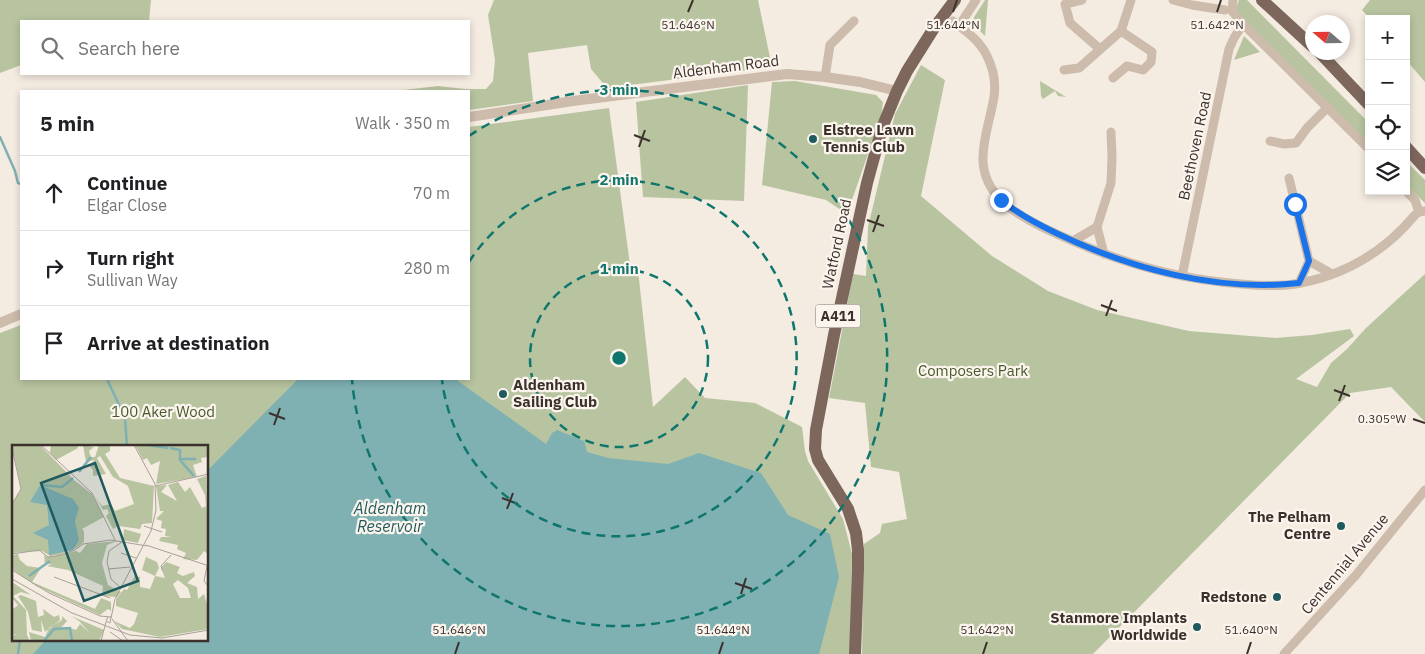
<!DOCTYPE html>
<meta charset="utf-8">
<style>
body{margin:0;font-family:"IBM Plex Sans",sans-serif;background:#f6f6f6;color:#202124}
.controls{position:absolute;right:15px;top:15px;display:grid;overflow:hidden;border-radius:0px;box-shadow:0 2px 8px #0003}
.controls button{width:45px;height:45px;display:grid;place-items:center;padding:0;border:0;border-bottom:1px solid #e0e0e0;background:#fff;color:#202124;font:25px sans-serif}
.compass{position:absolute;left:1305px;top:15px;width:45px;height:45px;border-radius:50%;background:#fff;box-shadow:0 2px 8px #0003;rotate:290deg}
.stop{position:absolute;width:15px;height:15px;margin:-11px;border:4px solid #1a73e8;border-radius:50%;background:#fff}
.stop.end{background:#1a73e8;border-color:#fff;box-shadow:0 1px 5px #0008}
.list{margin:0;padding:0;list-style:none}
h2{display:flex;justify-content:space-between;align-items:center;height:65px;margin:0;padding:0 20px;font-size:21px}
h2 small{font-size:16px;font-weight:400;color:#757577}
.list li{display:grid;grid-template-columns:32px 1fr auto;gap:15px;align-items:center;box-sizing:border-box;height:75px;padding:0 20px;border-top:1px solid #e0e0e0}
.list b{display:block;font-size:19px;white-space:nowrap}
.list p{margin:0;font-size:16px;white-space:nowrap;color:#757577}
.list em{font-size:16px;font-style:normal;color:#757577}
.icon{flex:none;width:28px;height:28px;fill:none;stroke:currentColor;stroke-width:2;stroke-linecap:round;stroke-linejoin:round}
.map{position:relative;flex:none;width:1425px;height:654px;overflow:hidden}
.search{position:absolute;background:#fff;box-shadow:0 2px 8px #0003;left:20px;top:20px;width:450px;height:55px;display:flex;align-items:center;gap:12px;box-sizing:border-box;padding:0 18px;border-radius:0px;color:#757577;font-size:19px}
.panel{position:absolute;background:#fff;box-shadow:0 2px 8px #0003;left:20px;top:90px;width:450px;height:290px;border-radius:0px}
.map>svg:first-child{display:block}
.green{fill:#b8c4a0;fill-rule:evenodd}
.water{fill:#7fb0b2}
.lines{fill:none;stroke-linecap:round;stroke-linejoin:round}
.stream{stroke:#7fb0b2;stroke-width:2.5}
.minor{stroke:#cdbbac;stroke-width:9}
.tertiary{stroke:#cdbbac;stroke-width:10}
.primary{stroke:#7d675c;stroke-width:12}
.route{stroke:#1a73e8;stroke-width:6}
.ticks{fill:none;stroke:#3b302b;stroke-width:2}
.ring{fill:none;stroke:#0f766e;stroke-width:2.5;stroke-dasharray:9 6}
.poi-dot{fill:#1f5a5e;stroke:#fbf5ee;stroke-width:2}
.labels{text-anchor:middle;stroke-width:4.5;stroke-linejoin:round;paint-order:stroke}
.shield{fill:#fbf5ee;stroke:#756b66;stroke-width:1}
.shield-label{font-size:14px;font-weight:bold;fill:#3b302b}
.street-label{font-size:15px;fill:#3b302b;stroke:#fbf5ee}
.poi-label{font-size:15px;font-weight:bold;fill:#3b302b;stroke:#fbf5ee;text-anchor:end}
.park-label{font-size:15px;fill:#4a5a2e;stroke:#fbf5ee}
.water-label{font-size:16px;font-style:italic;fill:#1f5a5e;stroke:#fbf5ee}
.inset-river{fill:none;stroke:#7fb0b2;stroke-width:2.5}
.inset-road{fill:none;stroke:#aaa098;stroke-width:1}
.view{fill:#1f5a5e;fill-opacity:0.15;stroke:#1f5a5e;stroke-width:2.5}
.inset-edge{fill:none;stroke:#3b302b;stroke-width:2.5}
.ticks-label{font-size:12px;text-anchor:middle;fill:#3b302b;stroke:#fbf5ee;stroke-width:4.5;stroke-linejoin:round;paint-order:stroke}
.centre{fill:#0f766e;stroke:#fbf5ee;stroke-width:2.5}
.ring-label{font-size:15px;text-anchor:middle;font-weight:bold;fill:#0f766e;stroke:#fbf5ee;stroke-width:4.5;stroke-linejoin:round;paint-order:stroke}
</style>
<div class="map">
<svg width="1425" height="654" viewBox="0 0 1425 654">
<rect width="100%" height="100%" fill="#f4ebe1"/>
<g class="green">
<polygon points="0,0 151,0 149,21 21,21 21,65 0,73"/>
<polygon points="494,0 758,0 772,67 607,88 591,69 587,45 528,53 533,101 469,110 469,91 395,91 438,86 465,89 486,89 493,81 495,60 488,15"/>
<polygon points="985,0 988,0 985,36 971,22"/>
<polygon points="1239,0 1247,0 1369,123 1369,147 1241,18 1236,9"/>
<polygon points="1370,0 1425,0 1425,82 1406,60 1406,19 1370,19 1362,10"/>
<polygon points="1244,36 1260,52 1234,60"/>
<polygon points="921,65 945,80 921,196 992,256 1048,291 1097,310 1189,331 1275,338 1312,335 1350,329 1354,336 1296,379 1317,387 1331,363 1347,349 1366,328 1425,274 1425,422 1391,387 1350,393 1093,654 862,654 864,544 880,533 882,524 907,519 899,472 871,467 865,403 829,398 853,274 866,276 868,227 895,114"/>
<polygon points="795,81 876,95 883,102 881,117 847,214 826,200 762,185 772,82"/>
<polygon points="1040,81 1066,97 1058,96 1055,91 1043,99 1041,96"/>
<polygon points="748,85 744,201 643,197 636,102"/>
<path d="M609 108 630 265 638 270 653 407 685 377 705 398 755 403 802 427 805 451 808 461 843 519 852 554 851 654H0V333L21 325V379H469V127ZM14 447H208V640H14Z"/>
<polygon points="1406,161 1425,180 1425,203 1406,185"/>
</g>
<polygon class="water" points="298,379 457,379 458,381 546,444 552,433 557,430 584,441 587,452 608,458 668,464 699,453 761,473 788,515 830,534 839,577 819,654 33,654 46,640 208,640 208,470"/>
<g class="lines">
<g class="stream">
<polyline points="0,137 15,171 18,183 21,184"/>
<polyline points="107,379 125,418 127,447"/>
<polyline points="18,654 20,640"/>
</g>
<g class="minor">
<polyline points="1082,0 1065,4 1070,23 1100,49"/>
<polyline points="1173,0 1192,5 1225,10"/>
<polyline points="1233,0 1232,11 1243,24 1369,149"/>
<path d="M953 21C966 31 980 41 987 56 993 68 996 83 994 97 988 134 969 168 1001 200 1019 219 1063 237 1087 247 1136 267 1187 280 1241 284 1261 286 1281 287 1301 283 1347 274 1385 251 1415 215L1419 212 1425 211"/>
<polyline points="959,26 976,0"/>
<polyline points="1064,70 1079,68 1121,31 1131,0"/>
<polyline points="825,77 830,45 854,21"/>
<polyline points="1113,78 1127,66 1143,70 1151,62 1152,52 1121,31"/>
<polyline points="1270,141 1284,144 1296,143 1307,128 1328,107"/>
<polyline points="1289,178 1309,261 1299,283"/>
<polyline points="1406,191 1415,200 1419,212"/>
<polyline points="1073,241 1097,227"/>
<polyline points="1104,254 1097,227 1111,183 1112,157 1111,132"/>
<polyline points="1309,261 1332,274"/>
<polyline points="1182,276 1229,49 1234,38 1243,24"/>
<polyline points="1284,654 1356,575 1425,490"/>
</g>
<g class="tertiary">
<polyline points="469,117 573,101 787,74 825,77 860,82 897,91"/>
<polyline points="0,323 21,314"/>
</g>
<g class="primary">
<polyline points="1262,0 1312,46"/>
<polyline points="1319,52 1369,105"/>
<polyline points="1406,147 1425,168"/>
<polyline points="855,654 858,569 858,550 856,533 848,509 818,460 815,449 816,430 834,335 867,183 882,128 897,91 907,71 934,28 955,0"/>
</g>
</g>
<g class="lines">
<path class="route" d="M1001 200C1018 214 1037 224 1056 233 1130 269 1217 292 1299 283L1309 261 1295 204"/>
</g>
<path class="ticks" d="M688 12 693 0M953 12 957 0M1217 12 1221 0M634 135 650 141M639 147 645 130M867 220 884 226M873 232 879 215M1101 305 1117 311M1106 316 1112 300M1334 390 1350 396M1339 401 1345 385M269 413 285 419M1413 419 1425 423M274 425 280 408M502 498 518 504M507 509 513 493M735 583 752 589M741 594 746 578M455 654 459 642M719 654 723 642M983 654 987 642M1247 654 1251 642"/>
<g class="ring">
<circle cx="619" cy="358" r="89"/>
<path d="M469 262A178 178 0 1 1 442 380"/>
<path d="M469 136A268 268 0 1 1 352 379"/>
</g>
<g class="poi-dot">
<circle cx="813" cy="139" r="5"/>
<circle cx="503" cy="394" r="5"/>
<circle cx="1341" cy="526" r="5"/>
<circle cx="1277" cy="597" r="5"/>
<circle cx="1197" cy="627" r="5"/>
</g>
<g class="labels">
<rect class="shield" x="815.5" y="304.5" width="45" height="23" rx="4"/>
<g class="shield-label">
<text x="838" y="321">A411</text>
</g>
<g class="street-label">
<text transform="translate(726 67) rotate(-7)" y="5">Aldenham Road</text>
<text transform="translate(1195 146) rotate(-78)" y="5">Beethoven Road</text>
<text transform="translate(837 244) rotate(-78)" y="5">Watford Road</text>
<text transform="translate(1345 564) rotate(-50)" y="5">Centennial Avenue</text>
</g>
<g class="poi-label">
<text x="823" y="135" text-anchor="start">Elstree Lawn<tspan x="823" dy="17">Tennis Club</tspan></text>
<text x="513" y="390" text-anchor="start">Aldenham<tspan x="513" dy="17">Sailing Club</tspan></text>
<text x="1331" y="522">The Pelham<tspan x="1331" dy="17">Centre</tspan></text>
<text x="1267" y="602">Redstone</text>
<text x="1187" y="623">Stanmore Implants<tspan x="1187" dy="17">Worldwide</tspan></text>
</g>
<g class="park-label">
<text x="973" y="376">Composers Park</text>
<text x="163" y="417">100 Aker Wood</text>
</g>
<g class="water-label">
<text x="390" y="514">Aldenham<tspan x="390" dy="18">Reservoir</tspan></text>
</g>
</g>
<g transform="translate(12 445)">
<rect width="196" height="196" fill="#f4ebe1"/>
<path d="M0 0H28L62 35 80 49 92 72 70 84 72 86V97L65 103 40 112 30 106 0 108V59L9 44ZM39 0H65L66 3 44 15 38 8ZM71 0 82 2 77 6 79 12H83L87 0H98V6L93 9 108 33 142 41 140 78 130 79 128 84 106 81 101 84 94 71 97 68 95 64 91 65 83 51 90 61 99 59 103 66 122 59 116 41 101 32 88 11 85 13 94 29 81 31V25L77 20 83 15 74 17ZM123 0H196V12L189 13 190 17 181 20 185 32 144 39 148 16 139 20 135 13 131 15ZM194 31 196 109 192 106 185 115 171 114 174 108 165 104 166 100 147 96 149 92H160L153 91 154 84 149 83 150 76 144 74 152 66H148L144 41 155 40 149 47 165 56 156 40 166 37 173 47 178 42 190 63 194 61 193 50 185 34ZM112 84 129 89 126 98 111 95ZM105 96 95 100 90 118 96 140 109 147 105 152 90 151 91 141 56 125 35 121 40 119H33L32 109 35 112 64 106 68 108 75 99ZM6 109 8 115 15 121 29 123 20 137 83 164 89 153 99 157V166L96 164 88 170 24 141 0 124V110ZM134 112 145 117 147 123 143 131 153 133 149 123 154 117 168 122 165 128 171 131 182 127 183 131 175 138 185 142 186 154 192 149 196 162V184L148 192 110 184 102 176 118 183 122 179 126 168 104 161V154L112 144 115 145 123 131 128 132V142L138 144 143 131 130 125ZM166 135 176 143 179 153H168L161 139ZM0 137 19 150 9 147 1 151 14 165 15 190 18 196H0V191L5 189 0 190V161L1 164 6 160 0 153ZM9 150 24 156 26 172 32 170 31 164 42 172 47 170 48 175 33 187 29 175 30 187 20 185 16 167 6 151ZM50 171 55 176 47 185 55 182 64 185 68 179 78 188 67 176 59 171 92 185 87 196H19L17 187 33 192 37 183 50 175Z" fill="#b8c4a0" fill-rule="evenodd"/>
<path d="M28 40 61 54 67 63 63 76 67 95 61 105 37 110 36 95 21 88 37 80 35 60 18 57Z" fill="#7fb0b2"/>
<path class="inset-river" d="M136 0 156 3M158 3 168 5V15L182 31M168 14H184M67 27 79 12M29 40 50 42 61 33M17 131 38 116M32 196 42 184 58 183 60 196"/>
<path class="inset-road" d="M29 0 80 48 103 95M0 3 9 44 0 59M143 41 197 29M132 81 150 87M134 100 197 121M109 108 124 113M0 109 27 105 36 112 45 111 63 105 71 99 99 95 135 101M195 121 192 136 197 142M96 124 118 122M0 125 37 148 88 171 99 172 98 178 94 176 96 172M151 126 149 121 159 110M42 132 98 153M0 134 60 168 118 190 150 193 197 185M109 143 99 134 95 117 97 106 110 97M99 173 103 154 139 86 144 65 143 39 122 0M100 174 116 196M98 187 111 196M89 196 94 177"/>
<path class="view" d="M83 18 126 136 72 156 29 38Z"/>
<rect width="196" height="196" class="inset-edge"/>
</g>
<g class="ticks-label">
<text x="688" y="29">51.646°N</text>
<text x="953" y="29">51.644°N</text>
<text x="1217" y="29">51.642°N</text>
<text x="1382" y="423">0.305°W</text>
<text x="459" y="634">51.646°N</text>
<text x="723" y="634">51.644°N</text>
<text x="987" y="634">51.642°N</text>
<text x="1251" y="634">51.640°N</text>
</g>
<circle cx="619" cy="358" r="8" class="centre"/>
<g class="ring-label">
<text x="619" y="95">3 min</text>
<text x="619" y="185">2 min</text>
<text x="619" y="274">1 min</text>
</g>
</svg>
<div class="controls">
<button>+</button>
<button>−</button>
<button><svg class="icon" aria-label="locate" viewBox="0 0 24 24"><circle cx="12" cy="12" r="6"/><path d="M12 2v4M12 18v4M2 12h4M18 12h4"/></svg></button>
<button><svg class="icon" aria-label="layers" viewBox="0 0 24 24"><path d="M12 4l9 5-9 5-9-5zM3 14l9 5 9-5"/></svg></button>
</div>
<svg class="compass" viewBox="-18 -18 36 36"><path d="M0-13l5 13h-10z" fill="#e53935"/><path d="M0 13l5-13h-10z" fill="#757577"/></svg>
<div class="stop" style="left:1295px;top:204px"></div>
<div class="stop end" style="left:1001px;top:200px"></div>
<div class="search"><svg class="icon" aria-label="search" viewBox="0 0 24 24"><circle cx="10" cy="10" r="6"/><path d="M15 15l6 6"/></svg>Search here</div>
<section class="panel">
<h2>5 min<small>Walk · 350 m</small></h2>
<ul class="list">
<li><svg class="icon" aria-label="ahead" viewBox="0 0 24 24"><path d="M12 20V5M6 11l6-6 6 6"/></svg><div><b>Continue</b><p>Elgar Close</p></div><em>70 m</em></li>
<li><svg class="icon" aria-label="right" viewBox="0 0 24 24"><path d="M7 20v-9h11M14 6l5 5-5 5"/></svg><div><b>Turn right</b><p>Sullivan Way</p></div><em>280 m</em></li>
<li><svg class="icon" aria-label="arrive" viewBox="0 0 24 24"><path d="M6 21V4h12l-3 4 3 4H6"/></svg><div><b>Arrive at destination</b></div></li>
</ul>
</section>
</div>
